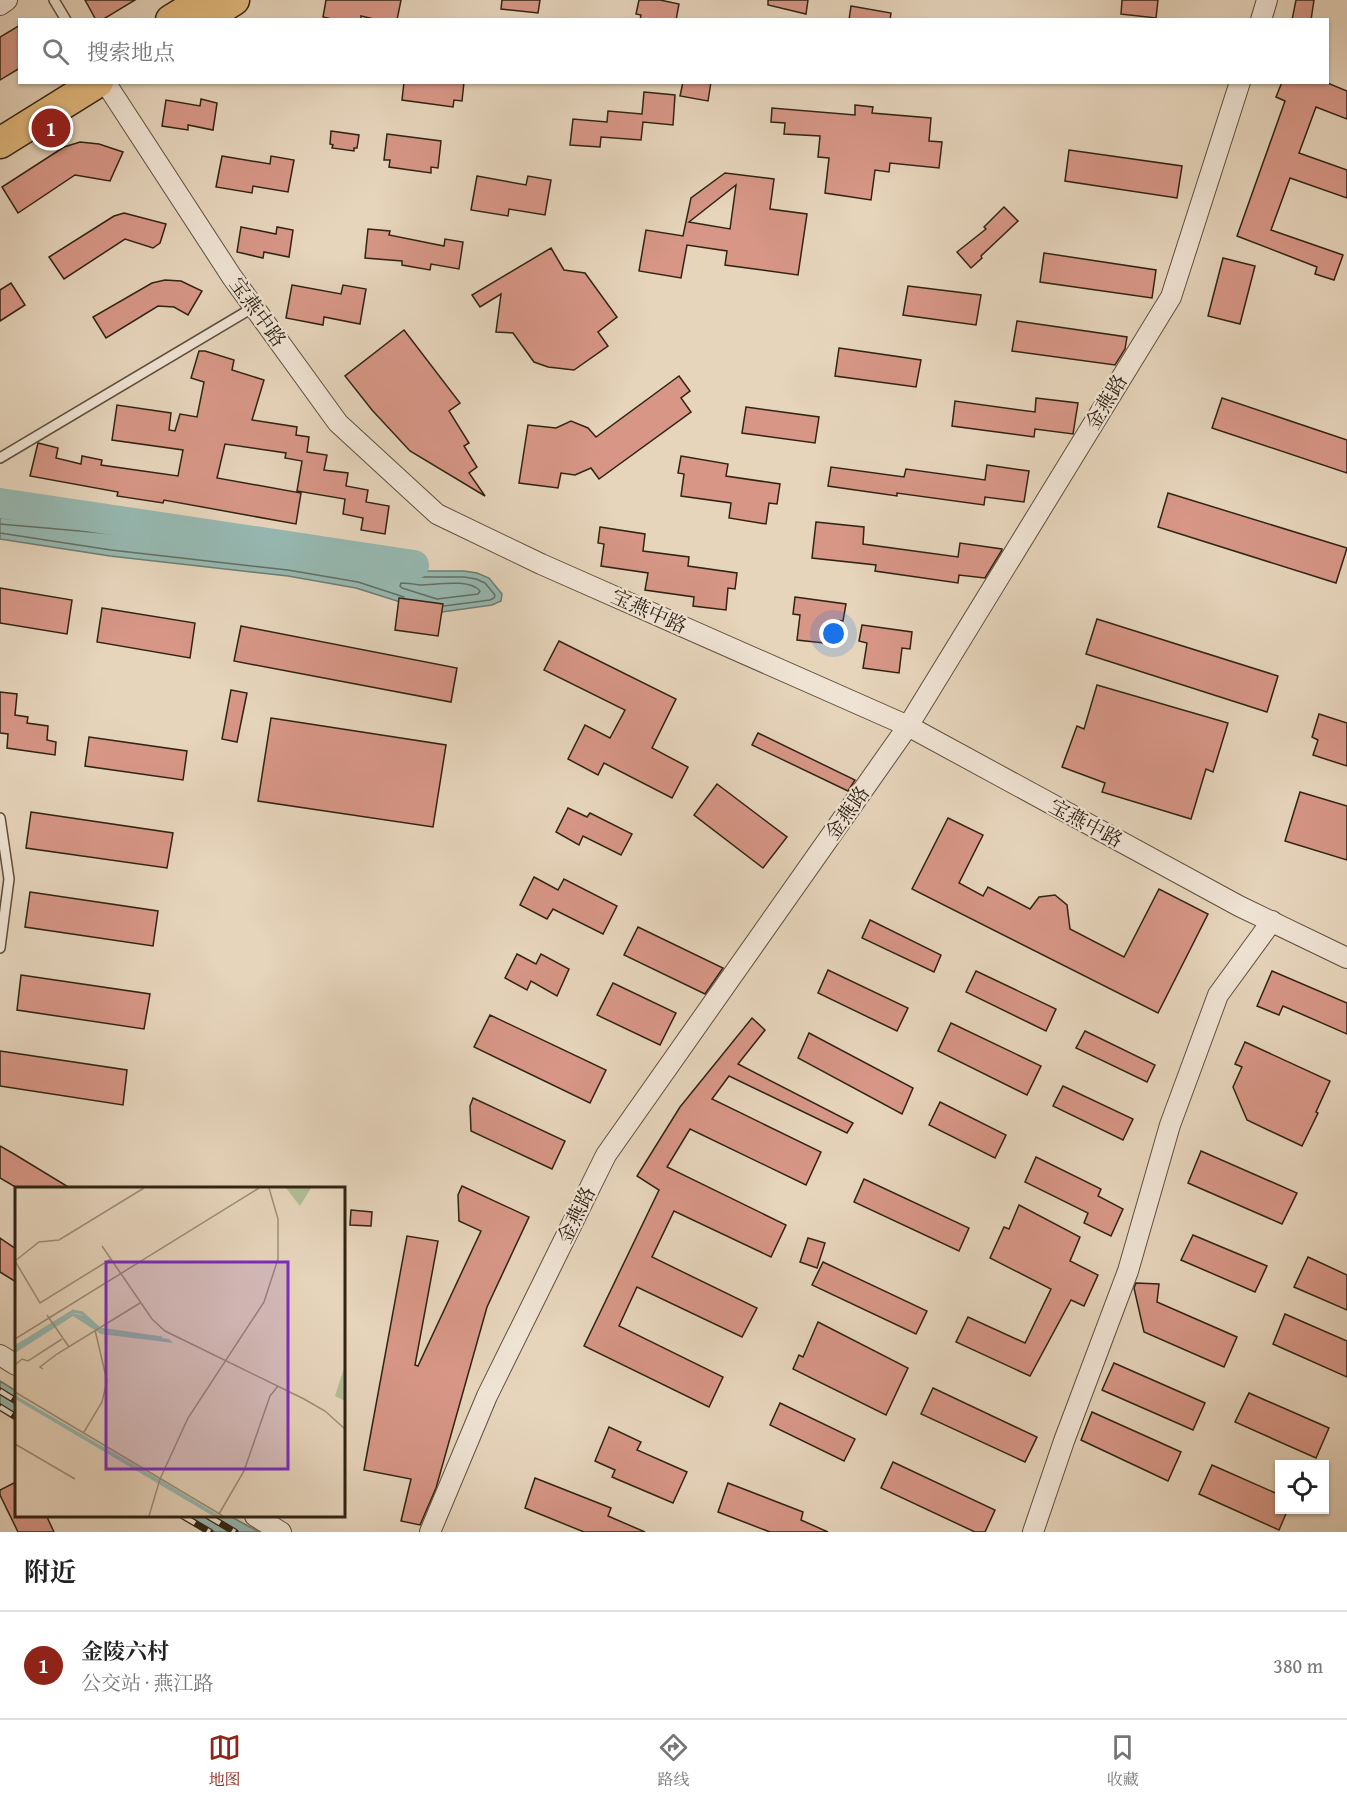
<!DOCTYPE html>
<html lang="zh">
<meta charset="utf-8">
<style>
body{margin:0;font-family:"Gentium Book Plus","Noto Serif SC",serif;background:#f6f6f6;color:#222}
.controls{position:absolute;right:18px;bottom:18px;display:grid;overflow:hidden;border-radius:0px;box-shadow:0 2px 4px #0004}
.controls button{width:54px;height:54px;display:grid;place-items:center;padding:0;border:0;border-bottom:2px solid #e0e0e0;background:#fff;color:#222;font:30px sans-serif}
.you{position:absolute;left:834px;top:634px;width:21px;height:21px;margin:-15px;border:4px solid #fff;border-radius:50%;background:#1a73e8;box-shadow:0 0 0 9px #1a73e833}
.badge{display:grid;place-items:center;width:39px;height:39px;border-radius:50%;background:#8f2418;color:#fff;font-size:20px;font-weight:700}
.pin{position:absolute;translate:-50% -50%;border:3px solid #fff;box-shadow:0 2px 6px #0006}
.list{margin:0;padding:0;list-style:none}
h2{display:flex;justify-content:space-between;align-items:center;height:78px;margin:0;padding:0 24px;font-size:26px}
h2 small{font-size:20px;font-weight:400;color:#767676}
.list li{display:grid;grid-template-columns:39px 1fr auto;gap:18px;align-items:center;box-sizing:border-box;height:108px;padding:0 24px;border-top:2px solid #e0e0e0}
.list b{display:block;font-size:22px;white-space:nowrap}
.list p{margin:0;font-size:20px;white-space:nowrap;color:#767676}
.list em{font-size:20px;font-style:normal;color:#767676}
.icon{flex:none;width:33px;height:33px;fill:none;stroke:currentColor;stroke-width:2;stroke-linecap:round;stroke-linejoin:round}
.map{position:relative;flex:none;width:1347px;height:1532px;overflow:hidden}
.search{position:absolute;background:#fff;box-shadow:0 2px 4px #0004;left:18px;right:18px;top:18px;height:66px;display:flex;align-items:center;gap:15px;box-sizing:border-box;padding:0 21px;border-radius:0px;color:#767676;font-size:22px}
.sheet{height:186px;background:#fff}
nav{display:flex;justify-content:space-around;align-items:center;box-sizing:border-box;height:84px;border-top:2px solid #e0e0e0;background:#fff;font-size:16px;color:#767676}
nav a{display:grid;justify-items:center;gap:3px}
nav .on{color:#8f2418}
.map>svg:first-child{display:block}
.water{fill:#96b8b1;stroke:#6d7d72;stroke-width:1.5}
.lines{fill:none;stroke-linecap:round;stroke-linejoin:round}
.shore{stroke:#636e62;stroke-width:1.5}
.river{stroke:#96b8b1;stroke-width:30}
.building{fill:#d79686;stroke:#302413;stroke-width:1.5;fill-rule:evenodd}
.lane-casing{stroke:#5e503d;stroke-width:12}
.street-casing{stroke:#5e503d;stroke-width:22}
.primary-casing{stroke:#302413;stroke-width:33}
.lane{stroke:#efe3d3;stroke-width:9}
.street{stroke:#efe3d3;stroke-width:20}
.primary{stroke:#e3ba7e;stroke-width:30}
.rail-casing{stroke:#302413;stroke-width:7}
.rail{stroke:#efe3d3;stroke-width:4.5;stroke-dasharray:14;stroke-linecap:butt}
.labels{text-anchor:middle;stroke-width:4.5;stroke-linejoin:round;paint-order:stroke}
.street-label{font-size:20px;fill:#302413;stroke:#efe3d3}
.inset-river{fill:none;stroke:#96b8b1;stroke-width:3}
.inset-road{fill:none;stroke:#9d8e78;stroke-width:1.5}
.view{fill:#7b2cbf;fill-opacity:0.15;stroke:#7b2cbf;stroke-width:3}
.inset-edge{fill:none;stroke:#302413;stroke-width:3}
</style>
<div class="map">
<svg width="1347" height="1532" viewBox="0 0 1347 1532">
<rect width="100%" height="100%" fill="#e6d4bb"/>
<filter id="stains"><feTurbulence type="fractalNoise" baseFrequency=".00333" numOctaves="4"/><feColorMatrix values="0 0 0 0 .2 0 0 0 0 .09 0 0 0 0 .02 0 0 0 .5 -.17"/></filter>
<radialGradient id="worn" r=".72"><stop offset=".6" stop-color="#630" stop-opacity="0"/><stop offset="1" stop-color="#630" stop-opacity=".3"/></radialGradient>
<g class="water">
<polygon points="0,518 115,528 319,558 420,571 464,571 477,573 489,578 502,594 501,601 492,605 435,613 356,588 288,576 110,556 0,539"/>
<polygon points="0,1381 16,1391 16,1417 0,1407"/>
<polygon points="187,1516 230,1516 259,1532 215,1532"/>
</g>
<g class="lines">
<g class="shore">
<polyline points="0,524 114,534 318,564 419,577 464,577 476,579 485,583 495,595 494,598 490,600 444,606"/>
<polyline points="0,533 111,550 288,570 358,582 404,597"/>
<path d="M401 583C407 583 414 584 420 585 436 585 469 578 480 591L478 594 437 599 402 588 400 586Z"/>
</g>
<polyline class="river" points="0,503 414,565"/>
</g>
<g class="building">
<polygon points="85,0 135,0 102,20 96,20"/>
<polygon points="326,0 401,0 397,20 378,20 361,16 361,20 336,20 323,17"/>
<polygon points="502,0 540,0 538,13 501,9"/>
<polygon points="639,0 660,0 679,4 676,20 640,20 641,15 636,14"/>
<polygon points="768,0 808,0 806,14 768,5"/>
<polygon points="1122,0 1158,0 1156,18 1121,14"/>
<polygon points="1296,0 1314,0 1311,20 1292,20"/>
<polygon points="851,6 891,13 890,20 849,20"/>
<polygon points="20,25 20,68 0,80 0,37"/>
<polygon points="404,82 464,82 462,101 454,100 453,107 402,100"/>
<polygon points="683,82 711,82 708,101 680,96"/>
<polygon points="1282,82 1325,82 1347,91 1347,119 1316,107 1299,153 1347,170 1347,198 1290,178 1271,230 1343,255 1334,280 1315,274 1317,267 1237,236 1285,101 1276,97"/>
<polygon points="644,92 675,95 673,125 643,122 641,140 601,137 600,147 570,145 573,119 607,122 608,111 642,114"/>
<polygon points="201,99 217,103 213,130 188,125 188,130 162,126 166,100 200,106"/>
<polygon points="855,105 873,107 872,113 931,118 929,141 942,142 939,168 890,163 889,172 875,170 871,200 825,193 829,158 818,157 820,136 784,134 785,123 771,122 772,108 855,115"/>
<polygon points="331,131 359,135 357,148 354,148 354,151 332,148 333,145 330,144"/>
<polygon points="387,134 441,141 438,168 431,167 431,173 389,167 390,160 384,160"/>
<polygon points="80,142 99,144 123,152 110,181 75,175 18,213 2,187 64,147"/>
<polygon points="1069,150 1182,166 1177,198 1065,181"/>
<polygon points="222,156 270,164 271,156 294,160 288,192 253,186 252,193 216,187"/>
<path d="M725 173 774 179 770 209 807 214 798 275 725 265 727 251 687 245 681 278 639 271 646 230 683 236 691 198ZM736 185 730 229 689 222Z"/>
<polygon points="477,176 526,185 528,176 551,180 545,215 509,209 508,216 471,210"/>
<polygon points="1004,207 1018,221 981,256 982,258 971,268 957,252 986,229 984,227"/>
<polygon points="124,213 166,224 160,243 153,248 125,239 64,279 49,257 114,216"/>
<polygon points="241,227 276,234 277,227 293,230 289,257 264,252 263,258 237,252"/>
<polygon points="368,229 390,231 389,235 444,246 445,239 463,242 459,269 431,264 430,270 402,265 402,261 365,258"/>
<polygon points="551,248 564,270 585,273 617,317 598,332 608,346 574,370 548,367 534,362 513,333 496,332 501,294 480,307 472,295"/>
<polygon points="1044,253 1156,270 1152,298 1040,282"/>
<polygon points="1223,258 1255,266 1240,324 1208,316"/>
<polygon points="165,280 181,281 202,291 188,315 174,307 158,306 106,338 93,317 152,283"/>
<polygon points="11,283 25,305 0,321 0,290"/>
<polygon points="292,285 341,294 343,285 366,289 360,324 324,317 323,325 286,318"/>
<polygon points="908,286 981,295 976,325 903,315"/>
<polygon points="1017,321 1127,337 1125,349 1115,365 1012,351"/>
<polygon points="404,330 460,403 449,411 469,443 464,446 477,467 469,473 485,496 410,451 372,410 345,376"/>
<polygon points="839,348 921,360 916,387 835,376"/>
<polygon points="199,351 205,351 234,360 232,370 264,380 252,420 297,427 296,435 309,437 307,452 327,455 324,470 348,473 346,486 368,490 366,502 389,506 385,534 361,530 363,518 343,514 345,499 297,491 302,461 285,458 286,453 225,444 217,478 301,493 296,524 164,500 163,503 117,496 118,492 30,476 38,443 58,448 56,458 81,464 82,456 102,460 101,465 178,476 183,450 112,440 117,405 171,413 169,430 175,431 180,414 197,417 204,382 191,378"/>
<polygon points="679,376 690,391 681,398 691,412 599,479 591,468 575,475 561,473 558,488 519,483 528,425 556,428 571,421 588,428 596,437"/>
<polygon points="1036,398 1078,403 1073,434 1035,429 1034,437 952,426 955,401 1035,412"/>
<polygon points="1222,398 1347,440 1347,473 1212,428"/>
<polygon points="746,407 819,417 815,443 742,433"/>
<polygon points="681,456 728,464 726,476 780,484 777,504 769,503 766,524 729,518 731,503 681,496 684,474 678,473"/>
<polygon points="987,465 1029,471 1024,502 985,497 984,505 897,493 897,496 828,486 831,467 904,477 906,469 985,480"/>
<polygon points="1168,493 1347,548 1336,583 1158,527"/>
<polygon points="816,522 864,527 863,544 958,557 960,543 1002,549 1002,550 985,578 959,575 958,583 875,571 876,565 812,558"/>
<polygon points="600,527 645,534 643,551 689,557 688,566 737,573 735,589 728,588 726,610 693,606 694,597 645,590 648,573 601,566 604,544 598,543"/>
<polygon points="0,588 72,600 67,634 0,623"/>
<polygon points="795,597 846,604 843,621 836,620 833,644 797,640 800,615 793,614"/>
<polygon points="399,598 443,604 438,636 395,630"/>
<polygon points="102,608 195,623 190,658 97,642"/>
<polygon points="1097,619 1278,676 1267,712 1086,654"/>
<polygon points="862,625 912,632 910,649 902,648 899,673 863,668 867,643 859,641"/>
<polygon points="241,626 457,668 451,702 234,661"/>
<polygon points="559,641 676,699 652,748 688,767 672,798 604,763 598,775 568,759 585,725 610,738 625,710 544,670"/>
<polygon points="1097,685 1228,723 1213,772 1206,769 1191,819 1102,792 1105,783 1062,767 1077,726 1084,729"/>
<polygon points="231,690 247,693 237,742 222,739"/>
<polygon points="0,692 17,694 15,715 28,717 27,723 48,726 47,740 56,742 55,755 7,748 8,734 0,733"/>
<polygon points="1319,714 1347,723 1347,766 1313,755 1318,740 1312,737"/>
<polygon points="271,718 446,745 433,827 258,801"/>
<polygon points="758,733 855,780 848,791 752,745"/>
<polygon points="89,737 187,751 183,780 85,766"/>
<polygon points="717,784 787,837 763,868 694,815"/>
<polygon points="1300,792 1347,806 1347,860 1285,841"/>
<polygon points="568,808 587,817 590,813 632,834 621,855 583,836 579,845 556,832"/>
<polygon points="31,812 173,833 167,868 26,848"/>
<polygon points="948,818 983,835 959,883 983,896 988,887 1030,909 1039,897 1055,895 1067,905 1070,929 1124,957 1159,889 1208,914 1158,1013 912,889"/>
<polygon points="534,877 558,890 564,879 617,906 603,934 553,909 547,919 520,905"/>
<polygon points="30,892 158,911 153,946 25,927"/>
<polygon points="870,920 941,955 934,972 862,938"/>
<polygon points="638,927 723,968 705,994 624,955"/>
<polygon points="517,954 536,964 541,954 569,969 557,996 531,981 527,990 505,978"/>
<polygon points="828,970 908,1008 897,1031 818,993"/>
<polygon points="976,971 1056,1009 1046,1031 966,992"/>
<polygon points="1272,971 1347,1003 1347,1034 1283,1006 1279,1015 1257,1006"/>
<polygon points="21,975 150,994 144,1029 17,1010"/>
<polygon points="613,983 676,1013 660,1045 597,1015"/>
<polygon points="490,1015 606,1070 590,1103 474,1047"/>
<polygon points="752,1018 765,1030 738,1064 853,1123 847,1133 729,1076 712,1099 821,1152 806,1185 690,1129 667,1167 786,1225 771,1257 674,1211 652,1257 757,1308 742,1337 637,1287 619,1326 723,1377 709,1407 584,1346 659,1190 637,1176 680,1107"/>
<polygon points="951,1023 1041,1066 1027,1095 938,1051"/>
<polygon points="1085,1031 1155,1065 1147,1082 1076,1048"/>
<polygon points="809,1033 913,1088 902,1114 798,1058"/>
<polygon points="1245,1042 1330,1081 1316,1112 1318,1113 1302,1146 1247,1120 1233,1087 1242,1067 1235,1064"/>
<polygon points="0,1051 127,1070 123,1105 0,1086"/>
<polygon points="1063,1086 1133,1119 1123,1140 1053,1106"/>
<polygon points="473,1098 565,1141 552,1169 471,1131 470,1106"/>
<polygon points="940,1102 1006,1135 995,1158 929,1125"/>
<polygon points="0,1146 14,1154 70,1188 17,1188 0,1178"/>
<polygon points="1201,1151 1297,1193 1282,1224 1188,1183"/>
<polygon points="1036,1157 1101,1189 1098,1196 1123,1209 1111,1236 1084,1223 1088,1213 1025,1182"/>
<polygon points="864,1179 969,1228 959,1251 854,1202"/>
<polygon points="462,1186 529,1217 487,1307 436,1488 420,1525 401,1521 411,1479 364,1470 407,1236 438,1241 415,1365 418,1366 481,1231 459,1221 458,1195"/>
<polygon points="1019,1205 1080,1237 1070,1261 1098,1275 1084,1306 1071,1300 1030,1376 956,1342 968,1317 1025,1343 1051,1289 990,1258 1004,1227 1009,1229"/>
<polygon points="351,1210 372,1212 371,1226 350,1225"/>
<polygon points="1193,1235 1267,1266 1255,1292 1181,1260"/>
<polygon points="0,1238 16,1249 16,1282 0,1272"/>
<polygon points="808,1238 825,1243 817,1268 800,1262"/>
<polygon points="1308,1257 1347,1275 1347,1310 1294,1287"/>
<polygon points="823,1262 927,1311 916,1334 812,1285"/>
<polygon points="1136,1283 1159,1284 1157,1302 1237,1337 1224,1367 1144,1332 1134,1288"/>
<polygon points="1285,1314 1347,1341 1347,1377 1273,1344"/>
<polygon points="818,1322 908,1368 886,1415 793,1369 799,1355 803,1357"/>
<polygon points="1114,1363 1205,1403 1193,1430 1102,1390"/>
<polygon points="933,1388 1037,1437 1025,1462 921,1414"/>
<polygon points="1249,1393 1329,1428 1316,1458 1235,1422"/>
<polygon points="780,1403 855,1439 844,1461 770,1425"/>
<polygon points="1092,1412 1181,1452 1168,1481 1081,1440"/>
<polygon points="609,1427 641,1442 637,1450 687,1472 673,1503 612,1477 615,1470 595,1461"/>
<polygon points="893,1462 995,1510 985,1532 975,1532 881,1488"/>
<polygon points="1212,1465 1280,1495 1280,1509 1288,1509 1279,1530 1199,1494"/>
<polygon points="535,1478 611,1508 608,1516 645,1532 584,1532 525,1508"/>
<polygon points="16,1482 16,1515 46,1515 54,1532 18,1532 0,1495 0,1490"/>
<polygon points="728,1483 803,1512 801,1520 828,1532 770,1532 718,1512"/>
</g>
<g class="lines">
<g class="lane-casing">
<g id="lane">
<polyline points="54,0 66,20"/>
<polyline points="0,458 254,307"/>
<polyline points="0,818 9,879 0,948"/>
</g>
</g>
<g class="street-casing">
<g id="street">
<polyline points="0,5 7,0"/>
<polyline points="1261,20 1267,0"/>
<polyline points="105,82 232,277 338,423 437,514 541,564 908,726 1239,906 1347,958"/>
<polyline points="0,1355 16,1365"/>
<polyline points="255,1516 281,1532"/>
<polyline points="430,1532 487,1396 606,1155 908,726 1171,297 1240,82"/>
<polyline points="1033,1532 1064,1441 1128,1271 1170,1125 1218,995 1272,921"/>
</g>
</g>
<g class="primary-casing">
<g id="primary">
<polyline points="171,20 204,0"/>
<polyline points="202,20 234,0"/>
<polyline points="0,143 98,82"/>
</g>
</g>
<use href="#lane" class="lane"/>
<use href="#street" class="street"/>
<use href="#primary" class="primary"/>
<g class="rail-casing">
<g id="rail">
<polyline points="0,1391 16,1401"/>
<polyline points="0,1407 16,1417"/>
<polyline points="183,1516 210,1532"/>
<polyline points="208,1516 235,1532"/>
</g>
</g>
<use href="#rail" class="rail"/>
</g>
<g class="labels">
<g class="street-label">
<text transform="translate(258 312) rotate(54)" y="7">宝燕中路</text>
<text transform="translate(1106 402) rotate(-59)" y="7">金燕路</text>
<text transform="translate(649 611) rotate(24)" y="7">宝燕中路</text>
<text transform="translate(847 813) rotate(-55)" y="7">金燕路</text>
<text transform="translate(1086 823) rotate(28)" y="7">宝燕中路</text>
<text transform="translate(576 1215) rotate(-64)" y="7">金燕路</text>
</g>
</g>
<g transform="translate(15 1187)">
<rect width="330" height="330" fill="#e6d4bb"/>
<path d="M271 1H296L285 19ZM330 178V214L320 209Z" fill="#b0be94"/>
<path d="M58 126 69 129 86 144 154 152 158 156 86 147 58 129 0 166V160ZM0 208 147 294 205 329H198L0 212Z" fill="#96b8b1"/>
<path class="inset-river" d="M0 160 58 124 67 126 85 142 147 151"/>
<path class="inset-road" d="M87 59 137 132 150 144 289 212 310 224 330 242M0 74 24 55 44 53 129 1M0 74 25 116 96 72M32 128 54 160M0 152 244 1M0 178 7 172 13 174 47 152M28 182 25 180 42 167 125 116M0 205 208 329M69 245 87 215 92 194 80 143M0 257 60 292M204 327 229 284 255 209 263 199M134 329 145 292 173 231 249 115 263 72V32L254 1"/>
<path class="view" d="M91 75H273V282H91Z"/>
<rect width="330" height="330" class="inset-edge"/>
</g>
<rect width="100%" height="100%" filter="url(#stains)"/>
<rect width="100%" height="100%" fill="url(#worn)"/>
</svg>
<div class="controls">
<button><svg class="icon" aria-label="locate" viewBox="0 0 24 24"><circle cx="12" cy="12" r="6"/><path d="M12 2v4M12 18v4M2 12h4M18 12h4"/></svg></button>
</div>
<div class="you"></div>
<div class="pin badge" style="left:51px;top:128px">1</div>
<div class="search"><svg class="icon" aria-label="search" viewBox="0 0 24 24"><circle cx="10" cy="10" r="6"/><path d="M15 15l6 6"/></svg>搜索地点</div>
</div>
<section class="sheet">
<h2>附近<small></small></h2>
<ul class="list">
<li><span class="badge">1</span><div><b>金陵六村</b><p>公交站 · 燕江路</p></div><em>380 m</em></li>
</ul>
</section>
<nav>
<a class="on"><svg class="icon" aria-label="map" viewBox="0 0 24 24"><path d="M3 6l6-2 6 2 6-2v14l-6 2-6-2-6 2zM9 4v14M15 6v14"/></svg>地图</a>
<a><svg class="icon" aria-label="directions" viewBox="0 0 24 24"><path d="M12 3l9 9-9 9-9-9zM9 14v-3h6M13 9l2 2-2 2"/></svg>路线</a>
<a><svg class="icon" aria-label="saved" viewBox="0 0 24 24"><path d="M7 4h10v16l-5-4-5 4z"/></svg>收藏</a>
</nav>
